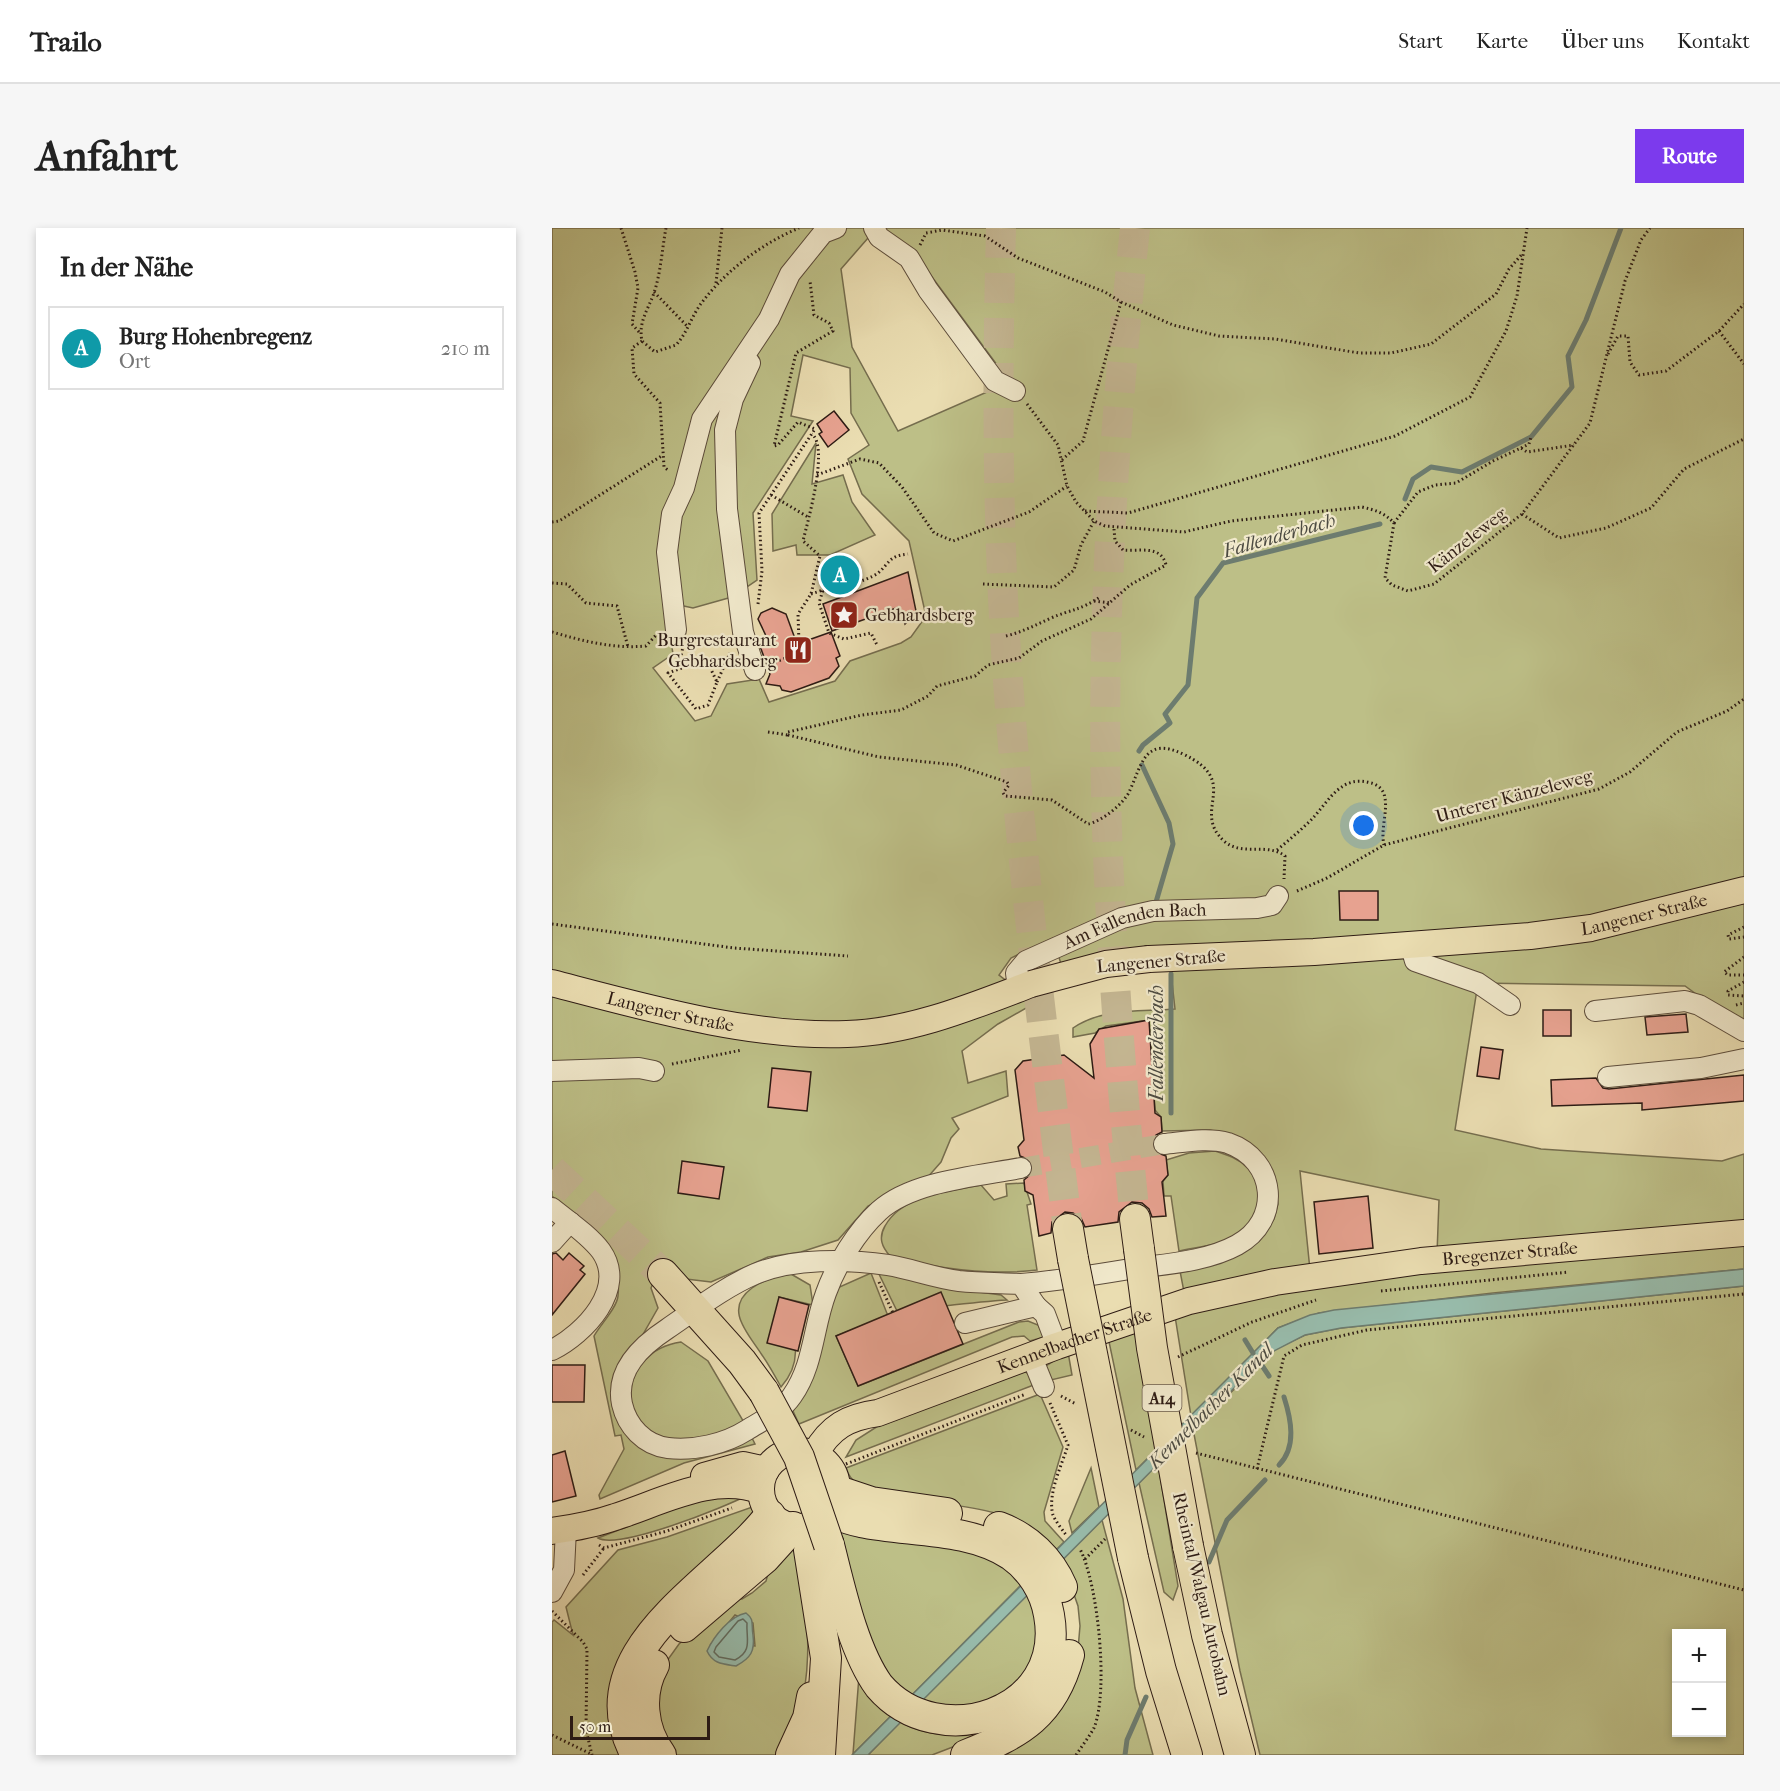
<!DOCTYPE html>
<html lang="de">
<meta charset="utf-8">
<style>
body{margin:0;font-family:"IM FELL French Canon",serif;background:#f6f6f6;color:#222}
.controls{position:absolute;right:18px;bottom:18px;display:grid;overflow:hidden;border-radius:0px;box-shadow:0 3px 9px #0003}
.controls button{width:54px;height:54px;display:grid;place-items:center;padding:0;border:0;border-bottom:2px solid #e0e0e0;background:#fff;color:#222;font:30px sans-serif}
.scale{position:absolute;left:18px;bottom:15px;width:140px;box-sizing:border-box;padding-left:6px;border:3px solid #2d1b14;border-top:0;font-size:16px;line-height:21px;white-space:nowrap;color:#2d1b14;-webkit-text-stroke:4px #f1e9cc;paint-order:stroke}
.you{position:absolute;left:812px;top:598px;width:21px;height:21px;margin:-15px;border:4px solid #fff;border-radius:50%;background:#1a73e8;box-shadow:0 0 0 9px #1a73e833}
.badge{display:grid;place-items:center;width:39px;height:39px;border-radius:50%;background:#7c3aed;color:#fff;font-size:20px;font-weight:700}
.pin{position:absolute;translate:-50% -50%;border:3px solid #fff;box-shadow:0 2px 6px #0006}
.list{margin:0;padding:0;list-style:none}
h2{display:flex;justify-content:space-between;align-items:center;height:78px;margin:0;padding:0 24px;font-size:26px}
h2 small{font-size:20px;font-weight:400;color:#767676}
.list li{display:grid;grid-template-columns:39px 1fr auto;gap:18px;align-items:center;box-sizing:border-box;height:84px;margin:0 12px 12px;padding:0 12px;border:2px solid #e0e0e0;border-radius:0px}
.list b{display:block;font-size:22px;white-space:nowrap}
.list p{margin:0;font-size:20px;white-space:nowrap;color:#767676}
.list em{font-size:20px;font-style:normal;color:#767676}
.map{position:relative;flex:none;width:1192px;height:1527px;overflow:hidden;border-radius:0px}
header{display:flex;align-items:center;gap:36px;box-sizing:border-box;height:84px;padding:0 30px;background:#fff;border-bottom:2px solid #e0e0e0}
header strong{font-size:28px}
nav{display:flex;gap:33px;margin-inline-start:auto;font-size:21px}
.intro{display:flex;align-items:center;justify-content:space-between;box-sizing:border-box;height:144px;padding:0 36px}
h1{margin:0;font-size:42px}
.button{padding:15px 27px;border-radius:0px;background:#7c3aed;color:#fff;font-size:21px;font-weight:700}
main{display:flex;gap:36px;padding:0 36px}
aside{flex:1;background:#fff;border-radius:0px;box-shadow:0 3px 9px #0003}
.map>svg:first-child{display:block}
.green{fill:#bdbf87;stroke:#756d4e;stroke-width:1.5;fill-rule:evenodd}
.water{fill:#98bcac;stroke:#6d7c6f;stroke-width:1.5}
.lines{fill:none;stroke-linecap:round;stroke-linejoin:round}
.shore{stroke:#626c60;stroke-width:1.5}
.stream{stroke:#6d7c6f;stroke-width:5}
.building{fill:#e7a290;stroke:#2d1b14;stroke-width:1.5}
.minor-tunnel{stroke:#c4b692;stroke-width:20;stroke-dasharray:20 10;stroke-linecap:butt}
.highway-tunnel{stroke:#c4b692;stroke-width:30;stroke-dasharray:30 15;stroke-linecap:butt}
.minor-casing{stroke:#5c4c3b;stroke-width:22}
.major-casing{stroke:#2d1b14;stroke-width:28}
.highway-casing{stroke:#2d1b14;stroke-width:32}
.path{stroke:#2d1b14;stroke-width:3;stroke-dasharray:1.5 3;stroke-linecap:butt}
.minor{stroke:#f1e9cc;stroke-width:20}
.major{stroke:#eaddb1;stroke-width:26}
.highway{stroke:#eaddb1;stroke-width:30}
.major-bridge-casing{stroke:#2d1b14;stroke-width:28;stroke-linecap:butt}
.highway-bridge-casing{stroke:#2d1b14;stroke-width:32;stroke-linecap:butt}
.major-bridge{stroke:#eaddb1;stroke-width:26}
.highway-bridge{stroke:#eaddb1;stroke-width:30}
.labels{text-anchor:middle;stroke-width:4.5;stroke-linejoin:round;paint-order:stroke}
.shield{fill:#f1e9cc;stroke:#68594b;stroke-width:1.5}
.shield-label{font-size:16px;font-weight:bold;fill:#2d1b14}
.street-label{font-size:18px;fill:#2d1b14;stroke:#f1e9cc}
.poi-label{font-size:18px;fill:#2d1b14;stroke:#f1e9cc;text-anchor:start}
.water-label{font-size:20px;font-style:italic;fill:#4d4b42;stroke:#f1e9cc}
</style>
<header>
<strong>Trailo</strong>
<nav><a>Start</a><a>Karte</a><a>Über uns</a><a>Kontakt</a></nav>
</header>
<div class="intro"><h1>Anfahrt</h1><a class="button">Route</a></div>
<main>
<aside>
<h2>In der Nähe<small></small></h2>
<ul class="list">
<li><span class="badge" style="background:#0f9aa8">A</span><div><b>Burg Hohenbregenz</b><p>Ort</p></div><em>210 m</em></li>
</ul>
</aside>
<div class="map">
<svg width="1192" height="1527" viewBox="0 0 1192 1527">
<rect width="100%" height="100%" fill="#eaddb1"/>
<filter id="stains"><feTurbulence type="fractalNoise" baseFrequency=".00333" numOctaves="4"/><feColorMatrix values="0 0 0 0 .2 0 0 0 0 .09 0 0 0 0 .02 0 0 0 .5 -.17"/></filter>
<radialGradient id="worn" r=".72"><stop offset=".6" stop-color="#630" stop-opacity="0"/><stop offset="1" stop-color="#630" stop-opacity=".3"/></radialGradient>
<g class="green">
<path d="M0 0H1192V792L1177 790 1133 758 926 755 903 902 989 921 1170 933 1192 926V995L885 1026 887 972 748 943 758 1042 632 1064 628 1043 673 1032 694 1023 707 1013 722 991 726 976 723 956 677 907 658 902 610 903 609 889 603 882 597 792 554 798 543 805 521 809V800C552 779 588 784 623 781L616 718 509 736 501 710 459 730 447 747 483 775 446 796 410 823 416 855 454 843 456 868 400 890 407 901 399 910 389 934 375 950 316 978 286 1012 249 1024 216 1029 159 1054 134 1051 102 1053 99 1060 106 1080 90 1108 66 1139 93 1220 200 1210 203 1216 132 1235 48 1271 47 1267 72 1221 69 1207 63 1208 42 1108C48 1097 65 1080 66 1068 71 1022 30 995 0 968ZM323 2 369 34 451 145V157L346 203 300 119 289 41ZM251 127 298 140 299 185 317 217 296 231 310 266 357 313 374 388 359 409 349 415 298 433 283 453 217 474 207 451 175 456 159 488 143 493 101 440 121 426 113 374 141 380 180 369 205 352 201 285 261 193 239 188Z"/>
<polygon points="264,215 260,256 291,247 300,274 323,307 278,327 245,327 244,317 221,323 220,286"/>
<path d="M663 923C676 927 687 931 696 940 715 961 708 994 685 1008 668 1017 646 1019 627 1023L619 968H612L611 953 616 947 614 932 637 925Z"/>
<path d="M472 955 479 976 475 977 485 1042C435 1048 386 1041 338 1028 330 1019 326 1010 333 998 350 967 397 963 429 957L442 972 455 968 454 956Z"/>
<polygon points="1192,1013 1192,1041 941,1065 767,1085 726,1100 639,1188 623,1088 646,1081 820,1049"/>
<path d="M326 1044 405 1061 449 1067 455 1072C418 1074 382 1080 345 1083Z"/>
<polygon points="319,1045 336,1088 284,1108 306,1158 467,1094 476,1093 486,1097 492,1109 478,1113 472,1108 460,1109 247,1196 241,1183 259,1152 283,1061"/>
<path d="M239 1046 258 1057 261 1077 227 1069C239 1103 256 1128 229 1159 223 1148 217 1137 210 1127 196 1105 171 1081 200 1060 212 1051 225 1048 239 1046Z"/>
<path d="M1192 1058V1527H708L688 1443 641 1201 725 1120 753 1107 789 1100ZM1124 1406H1170V1504H1124Z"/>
<polygon points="582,1100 604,1222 584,1242 556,1109"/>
<path d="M129 1114 156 1133 193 1196C172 1203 149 1214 126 1212 61 1206 64 1124 129 1114Z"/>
<polygon points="516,1124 520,1147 499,1152 492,1139"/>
<polygon points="472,1143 477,1146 481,1156 479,1158 294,1229 304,1212 326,1198"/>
<path d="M488 1166 511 1219 492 1284 493 1293 512 1314 503 1323 456 1290 443 1285C401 1273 341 1275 305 1255 299 1252 296 1246 294 1240Z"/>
<polygon points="606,1235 626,1358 621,1372 612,1364 587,1255"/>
<polygon points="539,1240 547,1279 520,1305 517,1293"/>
<path d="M196 1267C173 1279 67 1322 46 1310L154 1268Z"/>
<polygon points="203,1278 202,1286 119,1370 73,1527 0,1527 0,1394 2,1392 21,1407 14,1379 66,1322 115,1309"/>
<polygon points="550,1292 571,1371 583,1460 601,1527 444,1527 526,1421 528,1398 526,1378 510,1332"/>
<path d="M304 1301 446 1330 470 1356 358 1469C309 1430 302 1359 287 1303Z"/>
<path d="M243 1320C258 1379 268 1478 224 1527H121L103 1496 112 1437 127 1416 178 1371H190L200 1365 214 1353 218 1338ZM183 1387 201 1395 203 1418 159 1416Z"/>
<path d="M499 1359 508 1383 509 1425 495 1458 473 1484 445 1502 380 1527H316L348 1494C411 1527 493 1496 506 1422 508 1409 508 1393 505 1380 503 1373 498 1365 499 1359Z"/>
<polygon points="476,1365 489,1389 478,1448 427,1485 367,1475"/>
<polygon points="307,1448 339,1488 301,1526"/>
</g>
<g class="water">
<polygon points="1192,1041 1192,1058 789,1100 753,1107 716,1126 316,1527 300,1527 726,1100 758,1087 782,1082"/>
<path d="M194 1385C203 1392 199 1396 201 1407 203 1423 199 1430 184 1438 171 1436 161 1436 155 1423 162 1408 178 1388 194 1385Z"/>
</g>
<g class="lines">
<path class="shore" d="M191 1391 195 1395C194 1411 201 1423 183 1432L167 1429 162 1424 164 1419 186 1393Z"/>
<g class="stream">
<polyline points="853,271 861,251 879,239 910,244 979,209 1020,159 1016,128 1034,92 1069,0"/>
<polyline points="587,523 591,517 618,495 613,486 636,457 645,370 671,335 828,296"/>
<polyline points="590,537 617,595 621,616 604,674"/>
<polyline points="619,746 619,885"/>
<polyline points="693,1112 701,1125"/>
<polyline points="707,1133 717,1148"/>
<path d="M727 1237C745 1219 739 1191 732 1169"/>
<polyline points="657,1334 675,1292 713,1252"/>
<polyline points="573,1527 575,1512 594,1469"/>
</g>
</g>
<g class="building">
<polygon points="282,183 297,202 276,219 267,206 270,204 265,196"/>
<polygon points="356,344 364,383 353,396 347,379 280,403 271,376"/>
<polygon points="220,380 234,386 245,416 279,404 288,428 284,430 287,438 277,450 239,464 230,462 228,458 214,456 218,446 208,418 216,412 206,391 209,385"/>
<polygon points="787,663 826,663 826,692 788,692"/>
<rect x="991" y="782" width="28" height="26"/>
<polygon points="1134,786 1136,804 1095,807 1093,789"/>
<polygon points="597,792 603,885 609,889 610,904 604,907 600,917 603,924 614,928 616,947 610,954 614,988 600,989 597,981 590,975 580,974 567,984 566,994 533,999 529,990 521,985 513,984 500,994 499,1005 487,1008 481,967 473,963 472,952 480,945 481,937 478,932 468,928 466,919 472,912 463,842 471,833 512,827 542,850 538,816 547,801"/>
<polygon points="929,819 951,822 947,851 925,848"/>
<polygon points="220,840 259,844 255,883 216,879"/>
<polygon points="1192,847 1192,873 1090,882 1090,875 1000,878 999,852 1044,850 1051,860 1057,861"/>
<polygon points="130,933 172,939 167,971 126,965"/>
<polygon points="816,968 821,1020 767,1026 762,974"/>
<polygon points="4,1025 11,1032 17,1025 32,1038 28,1042 33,1046 0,1087 0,1026"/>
<polygon points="389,1064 411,1116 306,1158 284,1108"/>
<polygon points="227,1069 257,1077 246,1123 215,1115"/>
<polygon points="0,1137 33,1137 32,1174 0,1174"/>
<polygon points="13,1223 24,1268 0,1274 0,1227"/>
</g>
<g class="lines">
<polyline class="minor-tunnel" points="469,940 612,916"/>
<g class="highway-tunnel">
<path d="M449 0C445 146 445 293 455 439 468 627 492 814 516 1001"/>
<path d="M583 0C561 208 547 419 556 628 561 749 571 871 583 991"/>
<polyline points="0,942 111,1046"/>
</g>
<g class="minor-casing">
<g id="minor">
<polyline points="322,0 327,9 357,30 376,62 443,153 463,163"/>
<polyline points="198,135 181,171 173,202 175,281 191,404 203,442"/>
<polyline points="124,402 115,324 120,286 132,260 150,191 217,91 238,46 271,5 284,0"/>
<polyline points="858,716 863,733 926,755 958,777"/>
<path id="s1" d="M466 761 464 745 474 733 570 690 601 683 705 680 720 677 726 668"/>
<polyline points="1043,783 1133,773 1147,777 1192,803"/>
<polyline points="0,843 87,840 102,843"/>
<polyline points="1056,849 1149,840 1192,831"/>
<path d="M469 940C427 948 360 953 327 983 305 1003 284 1037 274 1065 261 1099 262 1137 240 1168 229 1184 211 1192 195 1202 173 1216 142 1223 116 1220 92 1217 75 1198 70 1176 63 1142 89 1118 115 1101 143 1082 171 1060 203 1046 241 1030 295 1031 336 1037 360 1041 383 1050 407 1053 427 1055 448 1055 469 1056L484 1078"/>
<path d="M0 980C16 993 37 1007 49 1023 76 1061 32 1106 0 1122"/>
<polyline points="0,1014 18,994"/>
<path d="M469 1056C506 1053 542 1047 578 1041 612 1036 654 1034 685 1017 730 993 725 932 676 915 656 909 632 914 612 916"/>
<polyline points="413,1095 484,1078 493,1086 505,1118"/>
<polyline points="479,1127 492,1159"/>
<polyline points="0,1364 12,1342 14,1301"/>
</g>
</g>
<g class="major-casing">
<g id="major">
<path id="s2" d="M597 731 762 724 978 708 1039 700 1192 662"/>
<path id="s3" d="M0 755C92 779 200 810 295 806 359 804 421 778 479 756"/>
<circle cx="247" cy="1261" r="38"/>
<path id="s4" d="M263 1226C278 1199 296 1189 326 1185L505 1118 637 1073 723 1054 869 1033 1192 1005"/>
<polyline points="152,1248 191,1237 214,1242"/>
<path d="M0 1303C21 1300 43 1296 63 1289 108 1275 162 1244 209 1263"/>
</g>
</g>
<g class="highway-casing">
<g id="highway">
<polyline points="583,991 587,1021"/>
<polyline points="516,1001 521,1031"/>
<polyline points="111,1046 190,1134 212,1164"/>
<polyline points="286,1263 319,1274 395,1285"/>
<path d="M447 1299C476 1310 498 1331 510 1359"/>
<path d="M277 1317C288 1360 301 1422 327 1458 386 1527 515 1486 497 1387 493 1363 479 1341 459 1327 416 1299 357 1304 309 1294 298 1292 288 1288 278 1284"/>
<polyline points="636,1318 655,1407 688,1527"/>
<polyline points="257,1322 274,1430 268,1527"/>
<polyline points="581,1330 609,1443 635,1527"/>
<polyline points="132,1399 213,1330 241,1299"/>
<path d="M102 1437C86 1465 90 1502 109 1527"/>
<path d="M84 1527C27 1422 166 1356 218 1287"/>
<polyline points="239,1527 256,1490 260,1469"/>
<path d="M414 1527C469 1505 501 1487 517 1427"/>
</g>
</g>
<g class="path">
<polyline points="69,0 83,44 86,60 80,96 88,105"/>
<path d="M114 0C110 21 109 44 102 65 96 82 86 94 90 113L103 124 124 117C135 105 139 90 148 77 173 43 209 16 247 0"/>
<polyline points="368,17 374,5 390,2 433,8 466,30 553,64 569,74 621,97 667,108 723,111 807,125 839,125 879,116 944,66 957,41 971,25"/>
<polyline points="164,55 170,0"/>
<polyline points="102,64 136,99"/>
<polyline points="1167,103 1192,136"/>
<polyline points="90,113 80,120 82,146 108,175 112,239 117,243"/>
<polyline points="1056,126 1066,108 1076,108 1078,134 1087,147 1114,143 1167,103 1192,76"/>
<path d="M475 176 506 217 515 258 524 274 542 293 553 298 632 304 679 293 810 279C823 282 833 285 842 295L833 350 840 357 856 363 882 356 970 286 1038 195 1073 53 1089 12 1098 0"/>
<polyline points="969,220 977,216 979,209"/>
<polyline points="510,232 531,213 569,74"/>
<polyline points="265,247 308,231 327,235 350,259 382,305 401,313 477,284 515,258"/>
<polyline points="219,267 256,289"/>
<polyline points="533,283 576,285 843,208 918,169 954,103 965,68 975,0"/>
<polyline points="970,286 1007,310 1054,300 1099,280 1132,241 1192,211"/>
<polyline points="0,294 7,293 111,227"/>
<polyline points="842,295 866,264 883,257 904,255 941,233 969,220 975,224 1022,217"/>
<path d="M562 301 563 313 571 322C586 324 609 316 614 337L578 357 539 391 490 413 467 430 436 437 423 448 385 458 376 468 349 482 310 487 236 504V507L327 529 404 537 455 554 457 557 451 565 453 568 500 572 536 596C549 594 573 575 578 562 590 536 593 508 631 526 691 554 638 582 672 613 690 629 715 614 733 628L732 651"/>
<polyline points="0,355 15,356 34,375 65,378 76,419"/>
<polyline points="431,356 502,359 522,342 529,317 542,293"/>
<path d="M271 362C287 358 312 355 326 345 338 335 336 328 356 326"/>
<polyline points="259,366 271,362 267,375 277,405 292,411 319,405 325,417"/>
<polyline points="542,373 559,375"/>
<polyline points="206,376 210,343 207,285 263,201 246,194 226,217 222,218 244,125 281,103 277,95 262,87 258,53"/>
<path d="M0 404C31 413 61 421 94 418L105 406"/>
<path d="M454 408C470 404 484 397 499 390 520 381 527 383 548 369"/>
<polygon points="154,431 165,454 156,477 144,481 116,445"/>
<path d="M219 436 238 428 247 415 246 386 259 366 268 328 251 313C256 292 277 220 260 206"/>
<polyline points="126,440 131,419"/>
<polyline points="165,454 178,425"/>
<polyline points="216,504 236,507"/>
<path d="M725 622C737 612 749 602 760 591 777 573 789 546 819 555 824 556 830 560 832 566 837 582 828 600 832 617"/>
<polyline points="745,663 775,650 832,617 1047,561 1078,544 1125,504 1175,483 1192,471"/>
<polyline points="0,696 182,720 296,728"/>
<polyline points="1192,699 1176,707 1177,711 1192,709"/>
<polyline points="1192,729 1172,744 1176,747 1192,747"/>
<polyline points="1192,754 1176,763 1176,767 1192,768"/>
<polyline points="1184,777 1192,775"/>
<polyline points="120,836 190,822"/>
<polyline points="327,1054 341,1085"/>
<polyline points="829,1063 1017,1044"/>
<polyline points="626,1129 700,1094 764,1072"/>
<polyline points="509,1168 524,1176"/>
<path d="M498 1175 516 1217C510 1237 495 1266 501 1287 504 1294 510 1301 514 1307"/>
<polyline points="579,1202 592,1209"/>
<polyline points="644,1225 1192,1362"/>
<polyline points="294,1236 474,1166"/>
<polyline points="705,1241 732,1128 750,1117 815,1102 1192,1066"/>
<polyline points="47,1317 52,1320 115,1303 180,1280"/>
<polyline points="533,1331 553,1311"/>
<polyline points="31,1347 52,1320"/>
<polyline points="0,1383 31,1414 35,1421 34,1502 40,1527"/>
<polyline points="0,1507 39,1526"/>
<path d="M524 1527C530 1518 537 1509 542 1500 557 1463 546 1356 528 1321"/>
</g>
<use href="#minor" class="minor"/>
<use href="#major" class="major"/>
<use href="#highway" class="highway"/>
<g class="major-bridge-casing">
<polyline id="major-bridge" points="479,756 554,736 597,731"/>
</g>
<g class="highway-bridge-casing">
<g id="highway-bridge">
<polyline points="587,1021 600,1120 636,1318"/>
<polyline points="521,1031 581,1330"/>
<polyline points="212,1164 247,1229 277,1317"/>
</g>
</g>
<use href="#major-bridge" class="major-bridge"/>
<use href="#highway-bridge" class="highway-bridge"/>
</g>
<defs>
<g id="sight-square" transform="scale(1.5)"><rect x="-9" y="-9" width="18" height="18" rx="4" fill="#8f2418" stroke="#f1e9cc"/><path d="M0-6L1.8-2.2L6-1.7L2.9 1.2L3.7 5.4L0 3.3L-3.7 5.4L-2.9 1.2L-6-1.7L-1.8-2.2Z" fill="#fff"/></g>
<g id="restaurant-square" transform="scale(1.5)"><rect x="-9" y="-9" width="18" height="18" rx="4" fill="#8f2418" stroke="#f1e9cc"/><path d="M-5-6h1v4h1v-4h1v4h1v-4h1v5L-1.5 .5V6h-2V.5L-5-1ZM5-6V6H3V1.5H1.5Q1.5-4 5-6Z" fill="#fff"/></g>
</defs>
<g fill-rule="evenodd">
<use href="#sight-square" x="292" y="387"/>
<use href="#restaurant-square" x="246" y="422"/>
</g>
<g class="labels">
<rect class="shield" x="590.5" y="1157" width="39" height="26" rx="4.5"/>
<g class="shield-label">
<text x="610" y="1176">A14</text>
</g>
<g class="street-label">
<text transform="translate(915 312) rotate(-38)" y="6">Känzeleweg</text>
<text transform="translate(962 568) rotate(-15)" y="6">Unterer Känzeleweg</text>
<text dy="6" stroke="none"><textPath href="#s2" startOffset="498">Langener Straße</textPath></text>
<text dy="6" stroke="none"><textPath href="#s1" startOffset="148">Am Fallenden Bach</textPath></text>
<text transform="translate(609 733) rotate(-5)" y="6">Langener Straße</text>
<text dy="6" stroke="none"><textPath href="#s3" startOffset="122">Langener Straße</textPath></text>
<text dy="6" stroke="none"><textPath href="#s4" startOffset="734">Bregenzer Straße</textPath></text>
<text dy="6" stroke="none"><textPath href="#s4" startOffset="288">Kennelbacher Straße</textPath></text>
<text transform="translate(650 1366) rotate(77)" y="6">Rheintal/Walgau Autobahn</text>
</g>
<g class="poi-label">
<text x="313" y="393">Gebhardsberg</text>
<text x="225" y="418" text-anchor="end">Burgrestaurant<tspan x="225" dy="21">Gebhardsberg</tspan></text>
</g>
<g class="water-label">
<text transform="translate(727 307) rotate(-16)" y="7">Fallenderbach</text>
<text transform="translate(604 815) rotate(-90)" y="7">Fallenderbach</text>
<text transform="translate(658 1178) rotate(-45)" y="7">Kennelbacher Kanal</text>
</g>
</g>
<rect width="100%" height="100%" filter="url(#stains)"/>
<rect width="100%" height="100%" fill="url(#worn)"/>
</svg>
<div class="controls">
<button>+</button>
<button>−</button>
</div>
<div class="scale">50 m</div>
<div class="you"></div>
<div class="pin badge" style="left:288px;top:347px;background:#0f9aa8">A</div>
</div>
</main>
